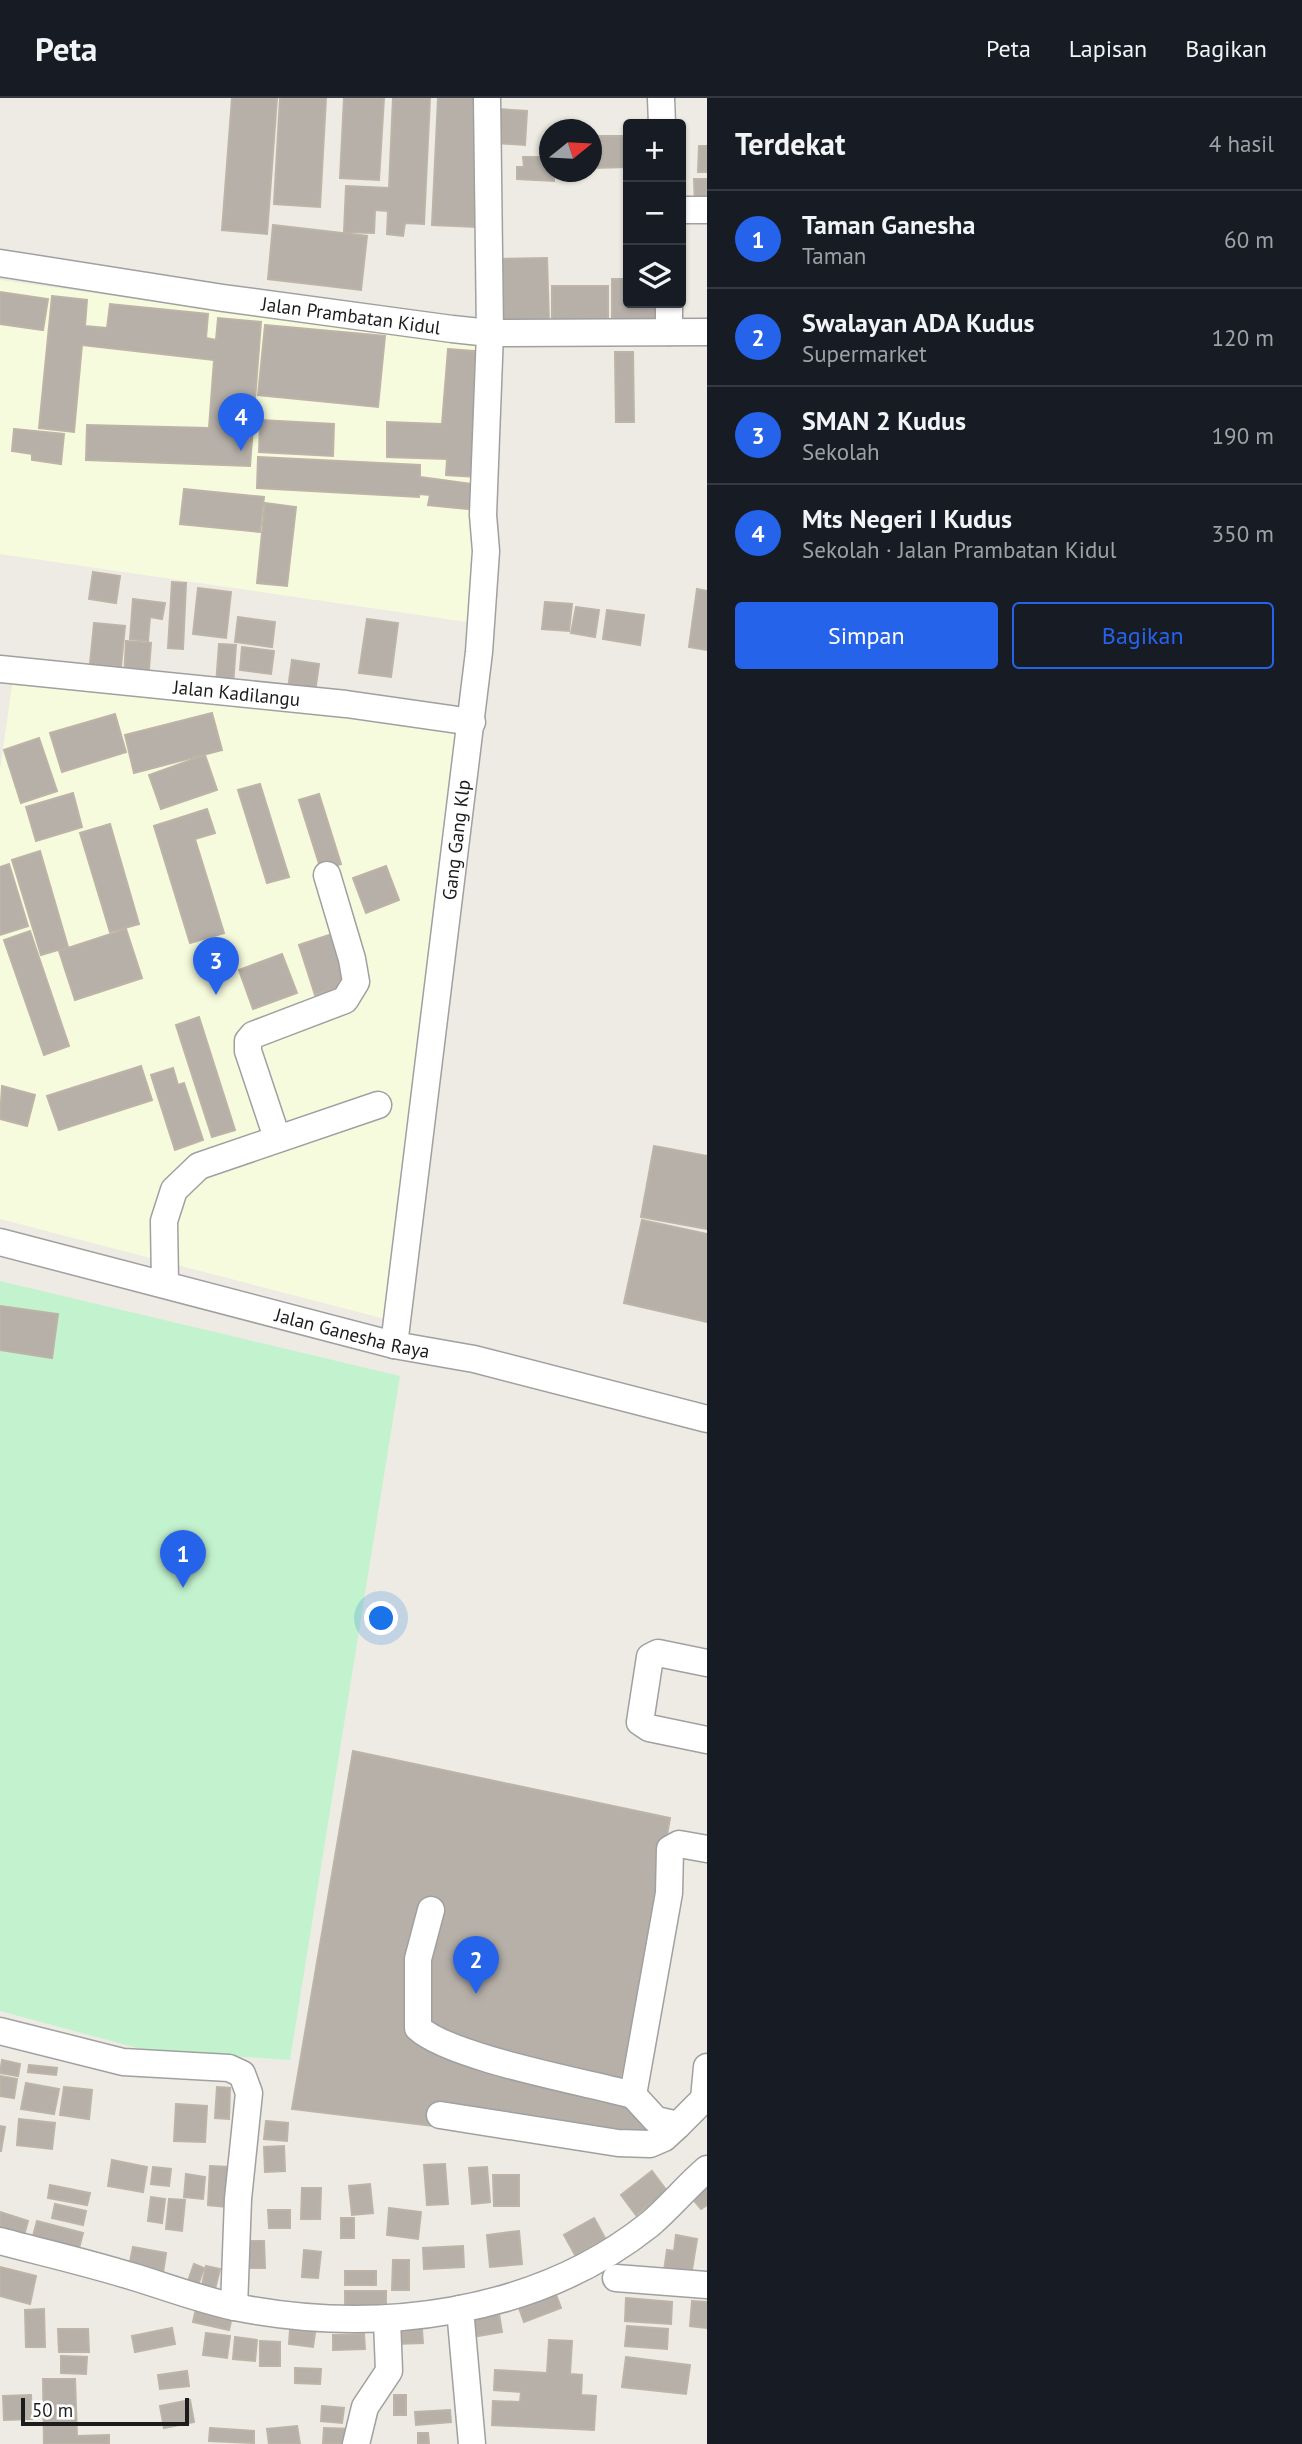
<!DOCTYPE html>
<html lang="id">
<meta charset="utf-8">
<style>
body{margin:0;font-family:"PT Sans",sans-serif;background:#20242c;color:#f1f3f6}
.controls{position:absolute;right:21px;top:21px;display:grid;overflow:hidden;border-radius:7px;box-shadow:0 2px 5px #0004}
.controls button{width:63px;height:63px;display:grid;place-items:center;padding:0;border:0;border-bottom:2px solid #363941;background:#171b24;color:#f1f3f6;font:35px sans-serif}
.compass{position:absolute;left:539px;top:21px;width:63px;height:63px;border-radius:50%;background:#171b24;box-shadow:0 2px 5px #0004;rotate:72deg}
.scale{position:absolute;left:21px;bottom:18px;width:168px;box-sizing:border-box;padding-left:7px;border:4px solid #1c1c1c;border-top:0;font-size:19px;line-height:24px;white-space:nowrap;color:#1c1c1c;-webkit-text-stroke:5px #fff;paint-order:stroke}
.you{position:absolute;left:382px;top:1521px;width:24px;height:24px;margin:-18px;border:5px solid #fff;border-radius:50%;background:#1a73e8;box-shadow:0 0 0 10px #1a73e833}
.badge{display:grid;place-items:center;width:46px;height:46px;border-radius:50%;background:#2563eb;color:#fff;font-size:23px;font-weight:700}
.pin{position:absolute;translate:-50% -58px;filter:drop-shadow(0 2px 4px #0008)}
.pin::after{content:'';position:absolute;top:37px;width:24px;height:21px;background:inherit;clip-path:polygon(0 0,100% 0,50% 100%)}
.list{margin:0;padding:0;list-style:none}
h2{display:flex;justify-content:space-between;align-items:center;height:91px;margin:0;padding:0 28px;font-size:30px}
h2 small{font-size:23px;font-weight:400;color:#9ea1a6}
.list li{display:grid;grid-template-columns:46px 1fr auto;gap:21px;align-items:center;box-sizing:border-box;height:98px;padding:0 28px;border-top:2px solid #363941}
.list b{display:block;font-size:26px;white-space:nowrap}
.list p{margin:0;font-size:23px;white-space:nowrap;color:#9ea1a6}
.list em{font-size:23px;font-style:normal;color:#9ea1a6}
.actions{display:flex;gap:14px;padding:21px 28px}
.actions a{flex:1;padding:16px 0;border:2px solid #2563eb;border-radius:7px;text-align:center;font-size:24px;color:#2563eb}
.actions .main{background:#2563eb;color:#fff}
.icon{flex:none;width:38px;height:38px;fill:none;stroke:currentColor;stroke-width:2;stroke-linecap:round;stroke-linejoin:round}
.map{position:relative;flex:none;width:707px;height:2346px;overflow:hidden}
header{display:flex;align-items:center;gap:42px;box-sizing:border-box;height:98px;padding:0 35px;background:#171b24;border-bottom:2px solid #363941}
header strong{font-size:33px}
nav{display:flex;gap:38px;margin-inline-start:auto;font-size:24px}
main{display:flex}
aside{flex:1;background:#171b24}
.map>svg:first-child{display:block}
.education{fill:#f7fbdd}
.park{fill:#c3f3ce}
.building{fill:#b6b0a9;stroke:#bdb3a7;stroke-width:2}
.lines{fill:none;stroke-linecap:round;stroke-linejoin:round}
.minor-casing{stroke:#a0a0a0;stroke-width:29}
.minor{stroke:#fff;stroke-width:26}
.labels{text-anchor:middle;stroke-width:7;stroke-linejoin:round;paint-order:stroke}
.street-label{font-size:19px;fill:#1c1c1c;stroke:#fff}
</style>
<header>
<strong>Peta</strong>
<nav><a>Peta</a><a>Lapisan</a><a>Bagikan</a></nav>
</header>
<main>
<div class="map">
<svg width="707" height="2346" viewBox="0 0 707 2346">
<rect width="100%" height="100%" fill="#edebe3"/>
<g class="education">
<polygon points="0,182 487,250 474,525 0,456"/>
<polygon points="12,587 467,627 389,1222 0,1121 0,673"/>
</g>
<polygon class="park" points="0,1183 400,1278 290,1962 145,1952 0,1913"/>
<g class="building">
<polygon points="232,0 277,0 267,136 222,132"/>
<polygon points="280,0 326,0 320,109 274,106"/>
<polygon points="344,0 384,0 379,82 340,80"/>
<polygon points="393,0 430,0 424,126 405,125 403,138 387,136 388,113 375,112 374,135 344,134 346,88 389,90"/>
<polygon points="438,0 484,0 477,129 432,127"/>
<polygon points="498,11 527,13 525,47 496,45"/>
<polygon points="592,38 628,38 628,69 592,70"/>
<polygon points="699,48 707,48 707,74 698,74"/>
<polygon points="523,59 550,59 550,74 554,74 554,83 517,81 517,69 524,69"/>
<polygon points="694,81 707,81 707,108 695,108"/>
<polygon points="273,127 367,138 361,192 268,181"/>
<polygon points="547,160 549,224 495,225 494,161"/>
<polygon points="612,181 628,181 628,205 661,205 661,226 612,226"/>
<rect x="552" y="188" width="56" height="37"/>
<polygon points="0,194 48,201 43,232 0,226"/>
<polygon points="52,198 87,202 85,228 107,230 110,206 208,216 206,240 216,242 218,220 261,224 250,368 86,362 87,327 209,330 214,262 82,247 74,334 39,330"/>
<polygon points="265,227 385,238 378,309 258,297"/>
<polygon points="448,251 486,254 477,379 446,377 447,361 387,359 387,324 442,326"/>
<polygon points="615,254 633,254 634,324 616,324"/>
<polygon points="260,322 334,326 333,358 259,354"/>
<polygon points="14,331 64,336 61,366 32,362 32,356 12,353"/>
<polygon points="258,359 420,367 420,379 480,387 477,412 428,407 430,397 419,396 419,399 257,390"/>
<polygon points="184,391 264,399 260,434 180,426"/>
<polygon points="265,405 296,409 287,488 257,485"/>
<polygon points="93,474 120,478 116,505 89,501"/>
<polygon points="172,484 186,485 183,551 168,550"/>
<polygon points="198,490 231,494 226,540 193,536"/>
<polygon points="697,491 707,493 707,552 689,549"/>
<polygon points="133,501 165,505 162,521 150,519 148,543 130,541"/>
<polygon points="545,504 572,506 569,533 542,531"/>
<polygon points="576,509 599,512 595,539 571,535"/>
<polygon points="607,512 644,517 640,547 603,541"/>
<polygon points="238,519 275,524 272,549 235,544"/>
<polygon points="367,521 398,525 391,579 359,575"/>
<polygon points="94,525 125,528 121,569 90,566"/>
<polygon points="126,543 151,545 148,584 124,582"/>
<polygon points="219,546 236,547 233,588 216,587"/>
<polygon points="242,549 274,553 271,576 240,572"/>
<polygon points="292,562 319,566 314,601 287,598"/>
<polygon points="212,615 222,652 134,675 125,637"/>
<polygon points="115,616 126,654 62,674 50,635"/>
<polygon points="39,640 57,693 21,705 4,652"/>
<polygon points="205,657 217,692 161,711 149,677"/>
<polygon points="260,686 289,779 267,785 238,692"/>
<polygon points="73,695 82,729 36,743 26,709"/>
<polygon points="319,696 341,766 321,772 299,702"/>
<polygon points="207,711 215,735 195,741 224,835 190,845 154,728"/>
<polygon points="110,726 139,826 110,834 80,735"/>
<polygon points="40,753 68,849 41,857 12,762"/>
<polygon points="9,766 28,828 0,837 0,769"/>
<polygon points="386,768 399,802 366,815 353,780"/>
<polygon points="126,831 142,880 75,902 59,853"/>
<polygon points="30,833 69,948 44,957 4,842"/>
<polygon points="332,836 349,886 315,897 299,847"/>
<polygon points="282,856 297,895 253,911 239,872"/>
<polygon points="199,919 235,1032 212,1039 176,927"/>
<polygon points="141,968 152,1002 59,1032 47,998"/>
<polygon points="173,970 178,987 184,985 203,1042 175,1052 151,977"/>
<polygon points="2,988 35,997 27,1028 0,1021"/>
<polygon points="654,1048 707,1058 707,1131 641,1119"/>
<polygon points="642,1122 707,1136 707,1224 624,1205"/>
<polygon points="0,1208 58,1216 52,1260 0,1252"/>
<polygon points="353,1653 670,1720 630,1944 619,1986 651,2033 533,2040 292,2011"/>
<polygon points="2,1962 20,1966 18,1978 0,1975"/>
<polygon points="29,1967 57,1970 56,1977 28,1974"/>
<polygon points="0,1978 17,1981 14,2000 0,1998"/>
<polygon points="26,1985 59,1991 54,2016 21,2011"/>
<polygon points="64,1989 92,1992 89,2021 60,2017"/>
<polygon points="217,1989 230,1990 229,2021 215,2020"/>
<polygon points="176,2006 207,2008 205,2044 174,2043"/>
<polygon points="19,2021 55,2025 52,2051 17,2047"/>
<polygon points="266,2023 288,2025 287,2043 264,2041"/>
<polygon points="0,2028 5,2029 1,2053 0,2053"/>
<polygon points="284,2048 285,2073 265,2074 264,2049"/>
<polygon points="112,2062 147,2069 143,2094 108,2088"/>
<polygon points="445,2066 448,2106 427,2107 424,2067"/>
<polygon points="210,2068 229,2069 226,2109 208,2107"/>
<polygon points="153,2069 171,2071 169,2088 151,2086"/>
<polygon points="487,2069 490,2104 472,2106 469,2070"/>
<polygon points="652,2073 667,2093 636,2117 621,2097"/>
<polygon points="186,2076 205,2079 203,2101 184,2099"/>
<polygon points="493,2077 519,2077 519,2108 494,2108"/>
<polygon points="707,2084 707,2107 701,2111 690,2098"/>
<polygon points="370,2086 373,2115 352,2117 349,2088"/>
<polygon points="50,2087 90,2095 87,2107 48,2100"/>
<polygon points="302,2090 321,2090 320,2121 301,2121"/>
<polygon points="151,2099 165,2101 162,2125 148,2123"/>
<polygon points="169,2101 185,2102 182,2133 166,2131"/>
<polygon points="55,2106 86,2113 83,2127 52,2120"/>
<polygon points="389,2110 421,2114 418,2141 387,2137"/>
<polygon points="268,2112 290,2112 290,2130 269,2130"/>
<polygon points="0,2114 28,2123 23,2141 0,2134"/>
<rect x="341" y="2120" width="13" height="20"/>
<polygon points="594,2120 605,2140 575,2157 564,2137"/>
<polygon points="37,2123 83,2135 78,2154 32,2142"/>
<polygon points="519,2133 522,2166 490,2169 487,2137"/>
<polygon points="676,2137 697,2141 691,2178 664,2173 667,2152 674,2153"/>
<polygon points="242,2143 264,2143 265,2170 243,2170"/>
<polygon points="463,2148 464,2169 424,2171 423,2150"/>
<polygon points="133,2149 166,2155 163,2175 129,2169"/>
<polygon points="304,2152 321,2154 318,2180 302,2179"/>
<polygon points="393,2162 409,2162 409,2192 392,2192"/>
<polygon points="194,2166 204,2170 197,2190 187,2186"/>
<polygon points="206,2168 220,2171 214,2195 201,2192"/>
<polygon points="0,2169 36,2178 30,2206 0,2198"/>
<rect x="345" y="2173" width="31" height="14"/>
<polygon points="345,2193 386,2193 386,2219 345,2218"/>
<polygon points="555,2194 561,2210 524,2224 518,2207"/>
<polygon points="626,2200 672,2204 671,2226 625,2223"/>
<polygon points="692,2203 707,2204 707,2230 690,2228"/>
<polygon points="197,2206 233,2214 229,2232 193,2224"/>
<polygon points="44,2211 45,2249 26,2249 25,2212"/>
<polygon points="499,2216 502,2234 472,2239 469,2221"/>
<polygon points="627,2228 668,2231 667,2251 625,2248"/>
<polygon points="172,2230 175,2246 135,2254 132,2238"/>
<polygon points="58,2231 88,2231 89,2254 59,2254"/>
<polygon points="290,2232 315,2235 313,2249 289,2246"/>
<polygon points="394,2232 422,2232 423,2245 394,2246"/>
<polygon points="206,2235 230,2238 227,2260 203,2257"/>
<polygon points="364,2236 365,2251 333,2252 333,2237"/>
<polygon points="235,2239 257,2242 255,2263 233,2261"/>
<polygon points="549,2242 572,2243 570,2276 582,2277 581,2297 596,2298 594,2332 492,2327 493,2303 520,2304 521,2294 494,2292 495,2272 547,2275"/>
<polygon points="260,2243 280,2244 280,2268 260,2268"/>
<polygon points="61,2258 87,2259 86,2276 61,2275"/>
<polygon points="626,2259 690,2267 686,2296 622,2289"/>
<polygon points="295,2270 321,2271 320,2286 295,2285"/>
<polygon points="187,2273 189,2288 160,2291 158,2277"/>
<polygon points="43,2281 75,2281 77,2338 109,2337 109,2346 44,2346"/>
<polygon points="31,2297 32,2321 4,2322 3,2298"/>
<rect x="394" y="2297" width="12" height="20"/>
<polygon points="190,2302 194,2324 164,2330 160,2308"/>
<polygon points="322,2308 344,2310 342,2325 321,2323"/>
<polygon points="450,2312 451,2324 416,2327 415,2314"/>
<polygon points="297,2328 300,2346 269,2346 267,2331"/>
<polygon points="210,2330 254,2333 254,2345 209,2343"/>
<polygon points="324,2330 352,2331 351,2346 323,2345"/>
<polygon points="418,2335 428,2335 429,2346 418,2346"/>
</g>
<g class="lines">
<g class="minor-casing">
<g id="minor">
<polyline points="661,0 662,26"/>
<polyline points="681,112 707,112"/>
<path id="s1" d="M0 165 223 200 452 231 490 235 707 234"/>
<polyline points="669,205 669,234"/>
<path id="s2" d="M0 571 346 606 472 624"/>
<polyline points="277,1040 248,953 248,943 253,937 345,902 356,884 352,861 327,777"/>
<path id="s3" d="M0 1144 394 1247 474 1261 707 1321"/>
<polyline points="165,1185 164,1123 174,1092 199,1068 378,1007"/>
<path id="s4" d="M394 1247 479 554 486 453 483 417 490 235 487 0"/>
<polyline points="707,1565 658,1555 650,1559 640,1624 649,1630 707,1642"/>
<polyline points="707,1751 679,1746 670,1751 669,1795 633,1997 656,2022 678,2027 704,2001 707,1969"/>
<path d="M431 1812 418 1861V1930C451 1960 585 1984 633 1997"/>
<polyline points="0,1933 123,1964 229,1970 242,1976 249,1995 238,2101 234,2209"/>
<polyline points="440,2017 618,2045 650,2046 664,2040 678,2027"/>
<path d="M0 2143C45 2155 89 2165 134 2179 167 2189 201 2202 235 2209 376 2237 535 2218 650 2126 670 2109 687 2088 707 2071"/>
<polyline points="616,2180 707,2187"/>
<polyline points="460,2211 472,2346"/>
<polyline points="356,2346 365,2309 389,2273 387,2222"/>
</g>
</g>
<use href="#minor" class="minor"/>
</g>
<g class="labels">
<g class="street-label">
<text dy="7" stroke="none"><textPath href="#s1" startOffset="355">Jalan Prambatan Kidul</textPath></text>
<text dy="7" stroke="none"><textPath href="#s2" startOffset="238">Jalan Kadilangu</textPath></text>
<text dy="7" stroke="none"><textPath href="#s4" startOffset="509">Gang Gang Klp</textPath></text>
<text dy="7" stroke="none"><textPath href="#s3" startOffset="364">Jalan Ganesha Raya</textPath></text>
</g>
</g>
</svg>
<div class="controls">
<button>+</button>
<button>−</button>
<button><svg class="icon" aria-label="layers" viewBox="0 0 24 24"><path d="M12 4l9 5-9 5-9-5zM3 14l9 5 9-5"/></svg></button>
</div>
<svg class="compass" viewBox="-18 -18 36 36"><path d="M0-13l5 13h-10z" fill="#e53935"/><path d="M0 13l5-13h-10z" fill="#9ea1a6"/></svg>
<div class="scale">50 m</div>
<div class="you"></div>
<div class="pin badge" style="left:183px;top:1490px">1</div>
<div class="pin badge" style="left:476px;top:1896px">2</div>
<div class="pin badge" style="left:216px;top:897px">3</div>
<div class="pin badge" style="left:241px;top:353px">4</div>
</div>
<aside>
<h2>Terdekat<small>4 hasil</small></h2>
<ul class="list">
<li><span class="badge">1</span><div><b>Taman Ganesha</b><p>Taman</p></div><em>60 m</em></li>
<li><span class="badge">2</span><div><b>Swalayan ADA Kudus</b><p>Supermarket</p></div><em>120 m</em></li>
<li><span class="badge">3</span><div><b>SMAN 2 Kudus</b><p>Sekolah</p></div><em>190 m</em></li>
<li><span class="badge">4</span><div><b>Mts Negeri I Kudus</b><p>Sekolah · Jalan Prambatan Kidul</p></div><em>350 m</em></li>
</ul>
<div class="actions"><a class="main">Simpan</a><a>Bagikan</a></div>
</aside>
</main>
